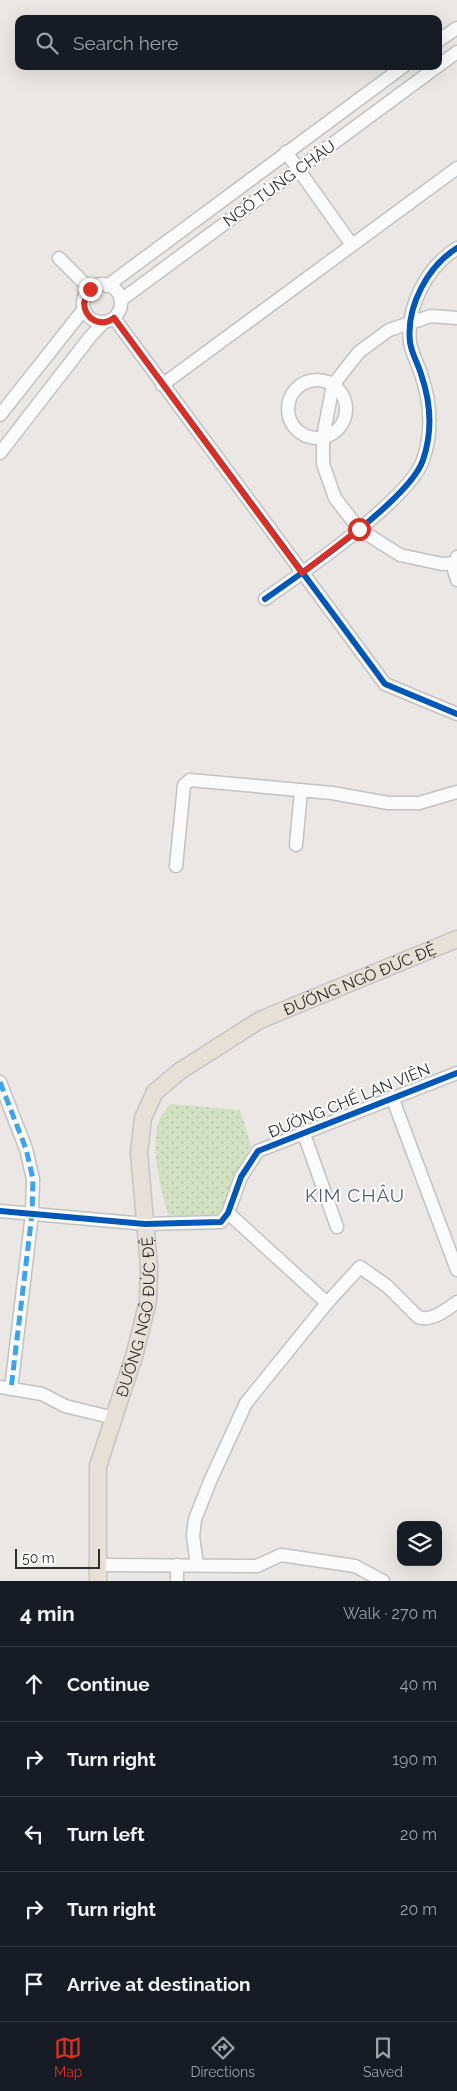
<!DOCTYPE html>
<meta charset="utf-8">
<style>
body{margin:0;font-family:Raleway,sans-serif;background:#242831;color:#f1f3f6}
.controls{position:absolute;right:15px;bottom:15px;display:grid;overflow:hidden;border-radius:10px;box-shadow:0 5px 20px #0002}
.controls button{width:45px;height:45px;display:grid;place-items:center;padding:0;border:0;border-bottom:1px solid #363941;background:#171b24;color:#f1f3f6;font:25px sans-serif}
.scale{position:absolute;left:15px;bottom:12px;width:85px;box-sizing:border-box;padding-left:5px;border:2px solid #2d2d2d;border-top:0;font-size:14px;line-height:18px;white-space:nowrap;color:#2d2d2d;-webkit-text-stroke:4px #fff;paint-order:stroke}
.stop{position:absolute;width:15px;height:15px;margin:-11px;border:4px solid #d93025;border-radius:50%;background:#fff}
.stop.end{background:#d93025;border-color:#fff;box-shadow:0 1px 5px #0008}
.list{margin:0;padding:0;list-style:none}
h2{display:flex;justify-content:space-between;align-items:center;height:65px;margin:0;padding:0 20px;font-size:21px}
h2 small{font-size:16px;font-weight:400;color:#9ea1a6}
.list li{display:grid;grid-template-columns:32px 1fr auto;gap:15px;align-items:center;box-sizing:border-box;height:75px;padding:0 20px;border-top:1px solid #363941}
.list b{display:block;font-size:19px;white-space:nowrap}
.list em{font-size:16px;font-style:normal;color:#9ea1a6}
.icon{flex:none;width:28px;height:28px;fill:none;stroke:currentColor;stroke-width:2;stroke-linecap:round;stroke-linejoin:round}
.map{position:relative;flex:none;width:457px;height:1581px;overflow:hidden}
.search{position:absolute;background:#171b24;box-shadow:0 5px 20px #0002;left:15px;right:15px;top:15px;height:55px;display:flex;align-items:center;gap:12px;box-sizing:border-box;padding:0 18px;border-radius:10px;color:#9ea1a6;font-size:19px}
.sheet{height:440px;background:#171b24}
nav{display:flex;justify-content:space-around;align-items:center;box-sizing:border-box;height:70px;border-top:1px solid #363941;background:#171b24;font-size:14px;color:#9ea1a6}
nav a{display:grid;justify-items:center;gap:2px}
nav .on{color:#d93025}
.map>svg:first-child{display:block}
.grass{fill:url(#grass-dots)}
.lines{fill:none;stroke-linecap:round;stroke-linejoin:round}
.minor-casing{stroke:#c3c2c2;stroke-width:15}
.major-casing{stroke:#c6c4c3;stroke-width:19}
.minor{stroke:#fcfbfb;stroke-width:12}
.major{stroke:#e6e0d7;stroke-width:16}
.quiet{stroke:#3ea3eb;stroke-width:5;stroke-dasharray:10 5;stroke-linecap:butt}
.cycleway-casing{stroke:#fff;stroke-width:9}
.cycleway{stroke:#0057b8;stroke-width:6}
.route{stroke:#d93025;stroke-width:6}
.labels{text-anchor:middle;stroke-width:4;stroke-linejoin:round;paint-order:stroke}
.street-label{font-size:16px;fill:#2d2d2d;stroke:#fff}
.quarter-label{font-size:19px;letter-spacing:1px;fill:#535f79;stroke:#fff}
</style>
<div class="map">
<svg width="457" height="1581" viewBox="0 0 457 1581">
<defs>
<pattern id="grass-dots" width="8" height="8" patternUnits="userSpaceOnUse" patternTransform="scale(1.25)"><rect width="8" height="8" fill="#d2e1c2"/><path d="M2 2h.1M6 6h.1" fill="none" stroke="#b5c1a7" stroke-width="1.8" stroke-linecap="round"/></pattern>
</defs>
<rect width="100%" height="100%" fill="#eae7e5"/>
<path class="grass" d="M170 1104 240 1110 251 1145 226 1204 217 1216 170 1219C161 1193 150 1147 159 1121 161 1115 167 1109 170 1104Z"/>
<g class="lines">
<g class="minor-casing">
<g id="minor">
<polyline points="438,41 457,28"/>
<polyline points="438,66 457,52"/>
<polyline points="286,152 352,245"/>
<polyline points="59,258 90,289"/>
<circle cx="102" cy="303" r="19"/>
<polyline points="107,286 404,66"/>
<polyline points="121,300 438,66"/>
<polyline points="114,318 385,684 457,714"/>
<polyline points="457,318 431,316 389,330 359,352 333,385 323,437 323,464 335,498 359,529 400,555 442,564 457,563"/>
<circle cx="317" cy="409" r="29"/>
<polyline points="162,385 457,168"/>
<polyline points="0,415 84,309"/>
<polyline points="0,453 90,337 104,322"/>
<polyline points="457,557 454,570 457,580"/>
<path d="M265 599C302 573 410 499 423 460 433 431 431 403 421 374 418 364 411 352 410 342 406 306 428 266 457 248"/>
<polyline points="296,845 301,791"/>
<polyline points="176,866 184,785 190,780 332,793 388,803 419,803 457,792"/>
<polyline points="0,1082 26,1149 33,1179 32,1214 11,1389"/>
<polyline points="392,1097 457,1270"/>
<polyline points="304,1134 337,1227"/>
<polyline points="0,1211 145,1224 221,1222 228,1213 241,1177 258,1151 457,1073"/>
<path d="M228 1213 327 1303 360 1267 387 1286 418 1317C432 1322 446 1310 457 1302"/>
<polyline points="0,1387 42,1394 65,1406 114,1418"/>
<polyline points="98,1565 257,1566 281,1555 355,1566 383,1581"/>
<polyline points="197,1565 193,1536 195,1519 211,1479 246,1403 327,1303"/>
<polyline points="177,1581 177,1565"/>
</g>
</g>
<g class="major-casing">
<g id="major">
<path id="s1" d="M98 1581V1466L135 1353 148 1301 149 1266 139 1153 143 1118 155 1092 180 1071 260 1020 457 939"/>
</g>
</g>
<use href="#minor" class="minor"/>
<use href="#major" class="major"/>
<polyline class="quiet" points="0,1082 26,1149 33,1179 32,1214 11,1389"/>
<g class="cycleway-casing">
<g id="cycleway">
<polyline points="114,318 385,684 457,714"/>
<path d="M265 599C302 573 410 499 423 460 433 431 431 403 421 374 418 364 411 352 410 342 406 306 428 266 457 248"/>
<polyline points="0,1211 145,1224 221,1222 228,1213 241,1177 258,1151 457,1073"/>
</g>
</g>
<use href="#cycleway" class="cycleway"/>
</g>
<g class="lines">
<path class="route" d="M90 289 84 303C85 319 100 328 114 318L302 573 359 529"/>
</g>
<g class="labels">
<g class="street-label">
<text transform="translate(279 183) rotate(-36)" y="6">NGÔ TÙNG CHÂU</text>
<text dy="6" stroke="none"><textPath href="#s1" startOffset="735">ĐƯỜNG NGÔ ĐỨC ĐỆ</textPath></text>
<text transform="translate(349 1100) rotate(-22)" y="6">ĐƯỜNG CHẾ LAN VIÊN</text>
<text dy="6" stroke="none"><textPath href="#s1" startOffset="270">ĐƯỜNG NGÔ ĐỨC ĐỆ</textPath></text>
</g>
<g class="quarter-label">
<text x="355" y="1202">KIM CHÂU</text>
</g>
</g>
</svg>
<div class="controls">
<button><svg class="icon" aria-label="layers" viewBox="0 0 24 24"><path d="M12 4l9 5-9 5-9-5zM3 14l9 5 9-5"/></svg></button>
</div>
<div class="scale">50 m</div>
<div class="stop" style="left:359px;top:529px"></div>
<div class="stop end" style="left:90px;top:289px"></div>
<div class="search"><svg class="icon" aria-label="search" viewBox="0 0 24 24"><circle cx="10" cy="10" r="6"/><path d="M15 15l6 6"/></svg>Search here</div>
</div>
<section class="sheet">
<h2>4 min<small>Walk · 270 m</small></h2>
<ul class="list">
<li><svg class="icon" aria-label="ahead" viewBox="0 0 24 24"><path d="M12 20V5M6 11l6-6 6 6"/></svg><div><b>Continue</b></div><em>40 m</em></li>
<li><svg class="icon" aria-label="right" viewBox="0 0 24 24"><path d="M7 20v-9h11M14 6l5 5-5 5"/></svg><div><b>Turn right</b></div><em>190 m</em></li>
<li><svg class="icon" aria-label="left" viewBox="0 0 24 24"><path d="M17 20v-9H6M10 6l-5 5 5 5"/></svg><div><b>Turn left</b></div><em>20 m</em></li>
<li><svg class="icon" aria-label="right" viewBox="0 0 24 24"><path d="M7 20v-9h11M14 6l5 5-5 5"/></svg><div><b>Turn right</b></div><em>20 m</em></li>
<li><svg class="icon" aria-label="arrive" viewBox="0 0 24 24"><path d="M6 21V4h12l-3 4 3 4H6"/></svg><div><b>Arrive at destination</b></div></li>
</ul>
</section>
<nav>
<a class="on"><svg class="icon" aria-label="map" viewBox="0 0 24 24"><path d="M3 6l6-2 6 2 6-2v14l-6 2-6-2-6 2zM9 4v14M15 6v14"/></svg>Map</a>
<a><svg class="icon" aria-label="directions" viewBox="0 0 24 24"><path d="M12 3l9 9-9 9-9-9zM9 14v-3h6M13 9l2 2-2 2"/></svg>Directions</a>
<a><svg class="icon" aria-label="saved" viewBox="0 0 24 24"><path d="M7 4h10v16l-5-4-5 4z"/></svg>Saved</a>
</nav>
